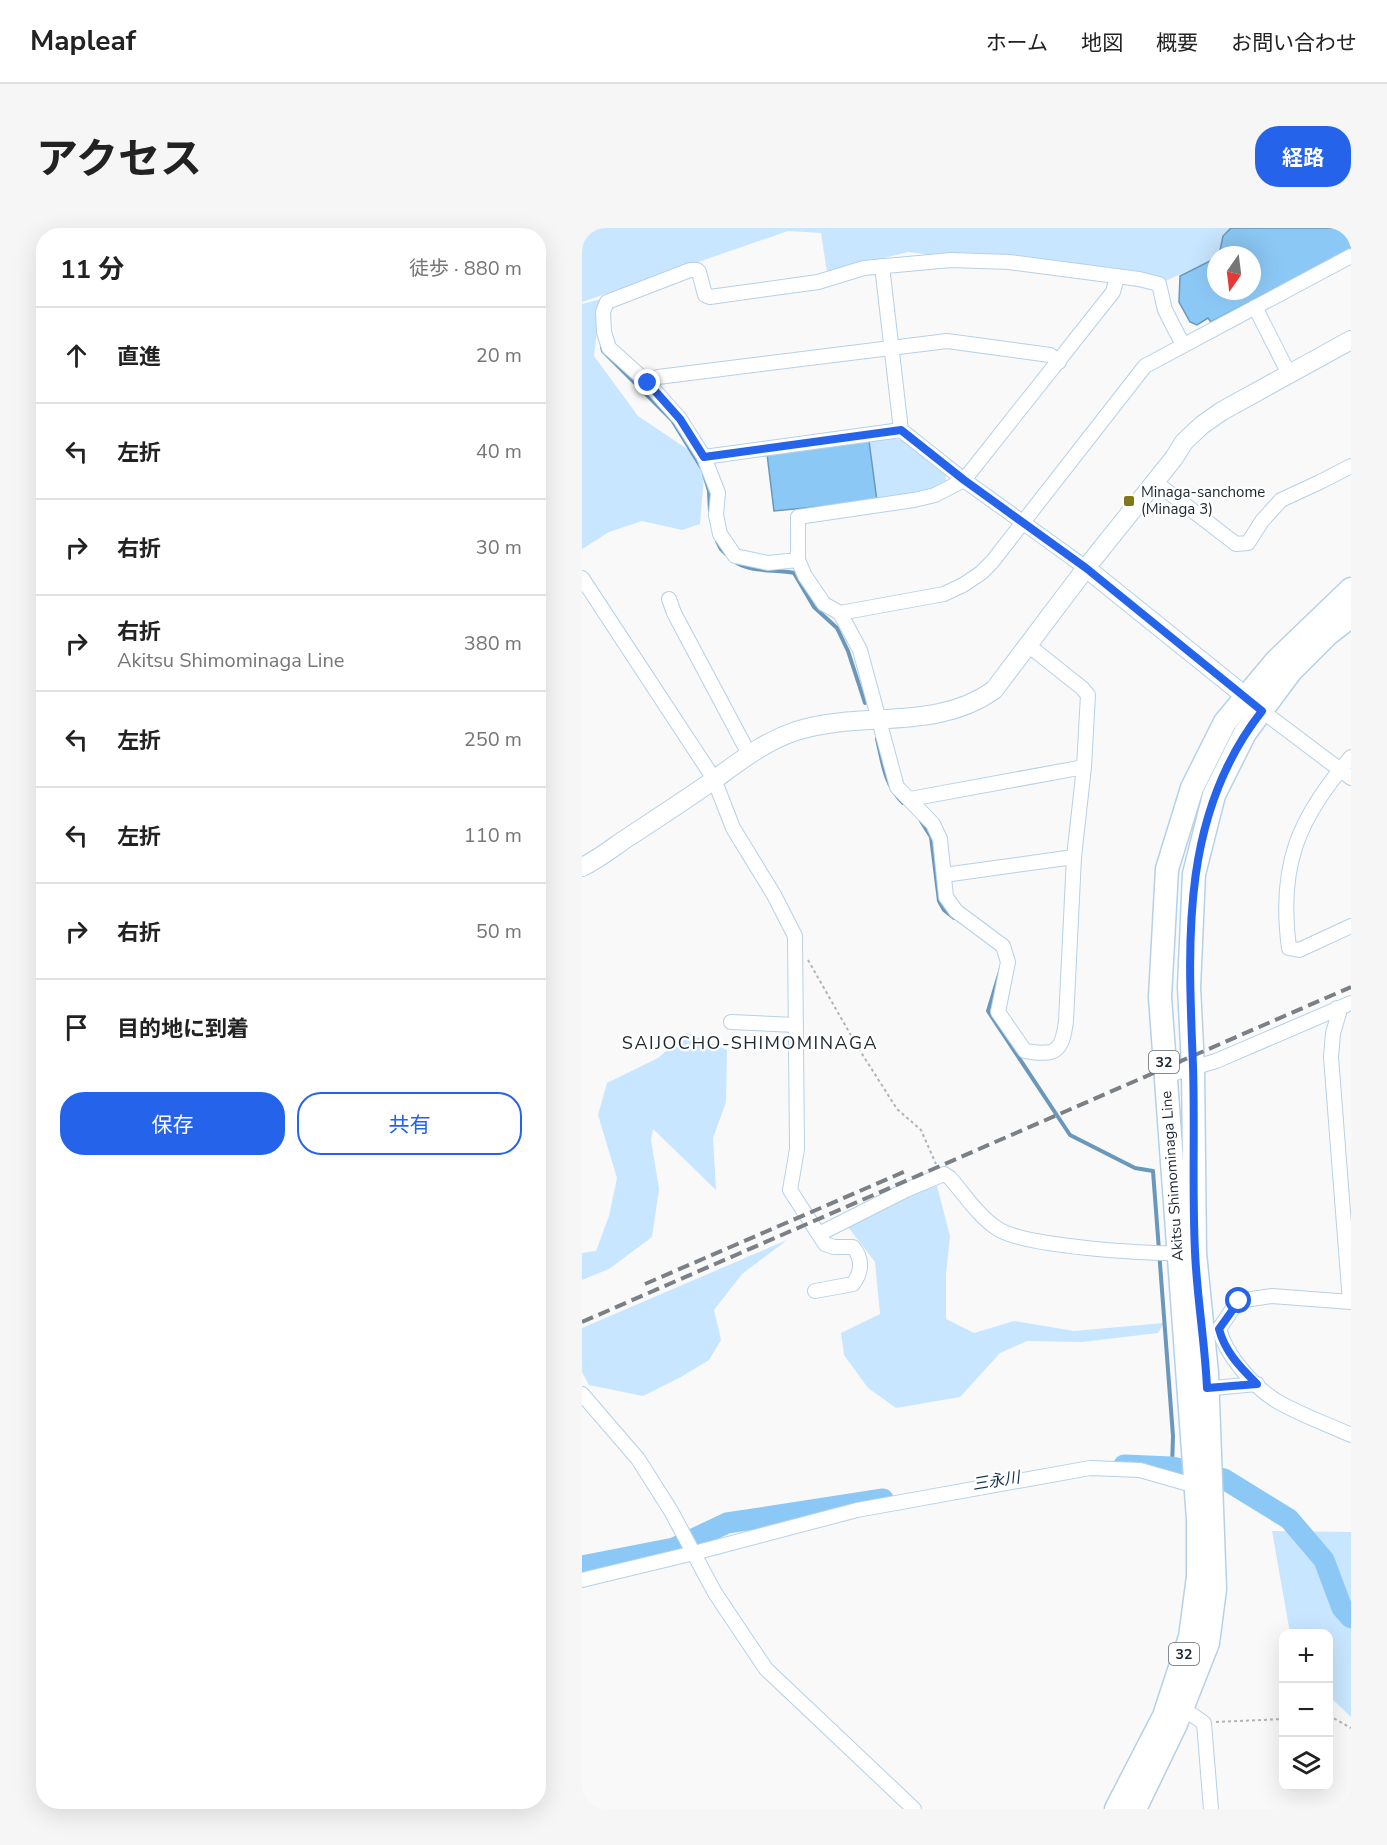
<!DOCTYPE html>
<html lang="ja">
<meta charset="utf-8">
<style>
body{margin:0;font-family:"Nunito Sans","Noto Sans JP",sans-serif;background:#f6f6f6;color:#222}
.controls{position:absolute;right:18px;bottom:18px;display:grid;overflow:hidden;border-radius:12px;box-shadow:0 6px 24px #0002}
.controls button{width:54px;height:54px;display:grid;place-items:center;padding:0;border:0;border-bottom:2px solid #e0e0e0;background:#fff;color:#222;font:30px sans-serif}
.compass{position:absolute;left:625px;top:18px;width:54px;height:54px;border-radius:50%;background:#fff;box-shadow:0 6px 24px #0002;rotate:194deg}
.stop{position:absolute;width:18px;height:18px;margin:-14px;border:4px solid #2563eb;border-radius:50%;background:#fff}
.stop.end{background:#2563eb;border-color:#fff;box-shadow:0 2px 6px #0008}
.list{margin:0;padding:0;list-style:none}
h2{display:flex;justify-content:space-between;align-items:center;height:78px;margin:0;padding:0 24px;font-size:26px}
h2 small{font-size:20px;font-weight:400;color:#767676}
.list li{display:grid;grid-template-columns:39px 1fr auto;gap:18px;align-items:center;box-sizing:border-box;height:96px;padding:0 24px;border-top:2px solid #e0e0e0}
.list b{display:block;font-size:22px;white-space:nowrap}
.list p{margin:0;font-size:20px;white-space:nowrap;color:#767676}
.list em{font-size:20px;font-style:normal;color:#767676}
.actions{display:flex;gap:12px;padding:18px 24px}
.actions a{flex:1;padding:14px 0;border:2px solid #2563eb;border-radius:24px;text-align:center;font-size:21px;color:#2563eb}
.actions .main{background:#2563eb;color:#fff}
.icon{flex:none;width:33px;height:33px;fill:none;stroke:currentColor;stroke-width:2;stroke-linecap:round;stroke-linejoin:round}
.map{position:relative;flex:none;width:769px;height:1581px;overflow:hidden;border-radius:24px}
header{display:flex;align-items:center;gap:36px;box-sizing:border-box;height:84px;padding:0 30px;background:#fff;border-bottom:2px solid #e0e0e0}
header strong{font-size:28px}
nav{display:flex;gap:33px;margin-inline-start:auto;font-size:21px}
.intro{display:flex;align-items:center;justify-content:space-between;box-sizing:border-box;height:144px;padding:0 36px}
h1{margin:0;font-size:42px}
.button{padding:15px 27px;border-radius:24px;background:#2563eb;color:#fff;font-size:21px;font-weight:700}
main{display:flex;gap:36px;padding:0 36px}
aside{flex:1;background:#fff;border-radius:24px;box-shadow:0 6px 24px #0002}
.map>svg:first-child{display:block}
.green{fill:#c8e6ff}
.water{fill:#8cc8f6;stroke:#6a97ba;stroke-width:1.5}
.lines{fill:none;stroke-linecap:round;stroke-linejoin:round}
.stream{stroke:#6a97ba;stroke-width:4}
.river{stroke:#8cc8f6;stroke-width:21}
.minor-casing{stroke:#b5d1e7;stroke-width:16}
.tertiary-casing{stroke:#b5d1e7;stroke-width:20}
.primary-casing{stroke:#b5d1e7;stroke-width:25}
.path{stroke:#b1b4b7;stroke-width:2;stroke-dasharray:3 3;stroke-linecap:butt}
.minor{stroke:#fff;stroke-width:14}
.tertiary{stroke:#fff;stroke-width:18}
.primary{stroke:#fff;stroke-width:22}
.rail{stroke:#7b8086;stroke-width:4;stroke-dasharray:12 6;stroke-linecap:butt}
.route{stroke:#2563eb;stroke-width:8}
.poi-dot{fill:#81781d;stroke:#fff;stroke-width:2}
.labels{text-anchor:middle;stroke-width:4.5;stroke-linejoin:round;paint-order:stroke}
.shield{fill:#fff;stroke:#60676d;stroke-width:1.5}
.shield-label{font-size:14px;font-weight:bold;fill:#1c262f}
.poi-label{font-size:15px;fill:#1c262f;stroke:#fff;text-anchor:start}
.street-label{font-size:15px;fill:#1c262f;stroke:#fff}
.water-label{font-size:16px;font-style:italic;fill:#0e3047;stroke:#fff}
.quarter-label{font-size:18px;letter-spacing:1.5px;fill:#1c262f;stroke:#fff}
</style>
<header>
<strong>Mapleaf</strong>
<nav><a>ホーム</a><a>地図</a><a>概要</a><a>お問い合わせ</a></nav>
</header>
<div class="intro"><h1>アクセス</h1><a class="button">経路</a></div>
<main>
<aside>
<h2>11 分<small>徒歩 · 880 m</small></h2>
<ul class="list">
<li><svg class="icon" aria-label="ahead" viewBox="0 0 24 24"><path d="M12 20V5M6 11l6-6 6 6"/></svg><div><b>直進</b></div><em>20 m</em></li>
<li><svg class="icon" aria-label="left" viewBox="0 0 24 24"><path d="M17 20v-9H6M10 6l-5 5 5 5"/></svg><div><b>左折</b></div><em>40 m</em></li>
<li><svg class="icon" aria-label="right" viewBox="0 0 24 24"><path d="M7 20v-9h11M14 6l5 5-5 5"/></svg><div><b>右折</b></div><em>30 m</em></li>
<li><svg class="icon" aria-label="right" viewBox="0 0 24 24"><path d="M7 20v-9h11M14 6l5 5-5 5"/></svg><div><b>右折</b><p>Akitsu Shimominaga Line</p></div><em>380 m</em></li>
<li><svg class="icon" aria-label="left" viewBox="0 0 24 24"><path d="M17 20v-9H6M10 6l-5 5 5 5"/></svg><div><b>左折</b></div><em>250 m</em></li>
<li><svg class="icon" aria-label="left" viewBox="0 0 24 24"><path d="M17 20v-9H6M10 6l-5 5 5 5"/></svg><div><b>左折</b></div><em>110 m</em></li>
<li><svg class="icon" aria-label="right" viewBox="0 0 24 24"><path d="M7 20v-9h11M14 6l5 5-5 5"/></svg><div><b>右折</b></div><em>50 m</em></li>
<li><svg class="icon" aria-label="arrive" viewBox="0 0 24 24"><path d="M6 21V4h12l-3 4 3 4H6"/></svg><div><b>目的地に到着</b></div></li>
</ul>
<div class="actions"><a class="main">保存</a><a>共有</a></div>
</aside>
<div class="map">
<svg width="769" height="1581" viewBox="0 0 769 1581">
<rect width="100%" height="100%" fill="#f9f9f9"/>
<g class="green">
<polygon points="0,0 653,0 638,27 634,27 634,30 577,56 326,24 245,44 239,5 206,3 0,74"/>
<polygon points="19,71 12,128 56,188 111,225 122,248 118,296 100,302 60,293 27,304 0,321 0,76"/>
<polygon points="305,210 320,212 364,247 363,258 334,267 295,273 287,213"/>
<polygon points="105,805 145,822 144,874 131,910 134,962 71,901 69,912 77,961 70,1009 27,1041 0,1052 0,1025 14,1023 27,988 35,950 16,887 25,855 76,830"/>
<polygon points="354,954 368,1008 364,1046 364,1091 392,1105 432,1093 492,1103 582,1095 576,1105 500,1114 445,1113 418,1125 378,1169 314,1180 286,1160 262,1127 259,1105 298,1086 293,1034 263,995"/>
<polygon points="205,1012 160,1046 132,1082 139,1112 127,1132 99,1149 61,1168 7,1157 0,1144 0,1100"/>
<polygon points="690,1303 769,1304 769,1489 747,1468 746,1406 708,1405"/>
</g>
<g class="water">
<polygon points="649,0 769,0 769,21 629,94 626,90 615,97 608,94 597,74 598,48 634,30 634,63 670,63 670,27 637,27 641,8"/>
<polygon points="287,213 295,273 192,283 185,226"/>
</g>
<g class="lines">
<g class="stream">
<polyline points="20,119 21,123 90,192 119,239"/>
<polyline points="122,246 127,263 128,283"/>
<polyline points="135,313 139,321 144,326"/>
<path d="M152 333C167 345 194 341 212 345L232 379 255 400 266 423 283 475"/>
<path d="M295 511C301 536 302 556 321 575"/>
<polyline points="339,593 349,609 357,673 362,682 372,690"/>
<polyline points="419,740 406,783 488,907 553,940 571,943 591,1208 590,1239"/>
</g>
<g class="river">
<polyline points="542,1237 590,1239 642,1251 707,1291 742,1332 760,1380 769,1390"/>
<polyline points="0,1338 92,1320 145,1295 301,1271"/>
</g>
<g class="minor-casing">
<g id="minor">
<polyline points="300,38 319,202 382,252 504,340"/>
<polyline points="673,79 707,146"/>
<polyline points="66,155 76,149 365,113 468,127 477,134"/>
<polyline points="122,229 319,202"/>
<polyline points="572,253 654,316 666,315 680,293 699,272 738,254 769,238"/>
<polyline points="216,332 186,335 153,328 138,306 134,287 136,265 122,229 98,191 66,155 27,120 22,104 21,84 25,74 108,42 115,42 117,44 123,67 128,69 236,54 282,40 369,32 427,34 557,51 577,56 583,82 601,117"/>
<path d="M0 350 132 551 151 600 192 667 213 708 215 921 208 962 243 1016 252 1019H271C281 1031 280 1044 271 1056L233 1063"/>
<polyline points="87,371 92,385 167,526"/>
<polyline points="258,385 362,366 381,357 399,345 410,334 563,138 769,28"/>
<path d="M446 417 500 460 506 467 502 539 492 629 484 793C480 824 474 828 443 823L416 784 426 734 421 718 374 683 364 669 358 611 351 596 315 559 278 422 258 385 242 376 223 348 216 332V289L332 272 353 267 382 252 531 64 535 49"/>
<polyline points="680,483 769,550"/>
<path d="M769 529C716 590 696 638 707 720L717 722 769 698"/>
<polyline points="328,571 502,539"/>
<polyline points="362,647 492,629"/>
<polyline points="755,780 757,785 751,805 749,829 768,1074"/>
<polyline points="149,794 214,797"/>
<polyline points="583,848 634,833 769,775"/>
<path d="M237 1006 324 962 362 946 368 950C383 967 397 989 416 1001 445 1019 565 1026 603 1025"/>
<path d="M769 1074 690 1068 656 1073 637 1101C644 1127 670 1157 693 1172 716 1186 745 1196 769 1207"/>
<polyline points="620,1161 675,1156"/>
<polyline points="0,1166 56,1231 89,1283 133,1365 184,1441 332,1581"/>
<polyline points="0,1352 112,1325 275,1282 508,1240 558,1242 614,1258"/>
<polyline points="596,1477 622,1495 629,1581"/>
</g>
</g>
<g class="tertiary-casing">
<g id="tertiary">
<polyline points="504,340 673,476"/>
<path d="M0 639C15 632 29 621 42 612 71 593 100 574 129 554 157 534 181 514 214 503 281 482 353 504 412 462L504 340 592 230 602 214 620 197 640 183 769 112"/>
</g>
</g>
<g class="primary-casing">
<g id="primary">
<polyline points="534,1581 582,1488 608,1409 616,1349 616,1291 578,769 585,641 610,560 643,494 694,433 769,361"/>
<polyline points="553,1581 594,1496 626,1415 633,1361 625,1145 613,1025 611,839 607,759 612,646 632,567 663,505 709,443 745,407 769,388"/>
</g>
</g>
<g class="path">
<polyline points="226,732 275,818 315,881 339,902 354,936"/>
<polyline points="746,1490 753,1491 769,1500"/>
<polyline points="634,1494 702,1491"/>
</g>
<use href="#minor" class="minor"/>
<use href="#tertiary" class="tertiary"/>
<use href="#primary" class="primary"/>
<g class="rail">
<polyline points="63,1056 324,943"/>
<polyline points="0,1094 769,759"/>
</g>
</g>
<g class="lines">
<path class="route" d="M66 155 98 191 122 229 319 202 382 252 504 340 680 483C598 587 606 714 611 838 613 900 610 962 613 1024 615 1070 623 1115 625 1160L675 1156C658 1139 643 1124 637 1101L657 1073"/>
</g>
<rect class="poi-dot" x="541" y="267" width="12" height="12" rx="3"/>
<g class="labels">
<g class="shield">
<rect x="567" y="823" width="30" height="22" rx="4.5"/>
<rect x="587" y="1415" width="30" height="22" rx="4.5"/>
</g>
<g class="shield-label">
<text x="582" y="839">32</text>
<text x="602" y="1431">32</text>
</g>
<g class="poi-label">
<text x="559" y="269">Minaga-sanchome<tspan x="559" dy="17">(Minaga 3)</tspan></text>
</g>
<g class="street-label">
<text transform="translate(590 948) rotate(-94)" y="5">Akitsu Shimominaga Line</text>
</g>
<g class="water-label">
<text transform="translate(414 1252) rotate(-9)" y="6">三永川</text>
</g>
<g class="quarter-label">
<text x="168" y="821">SAIJOCHO-SHIMOMINAGA</text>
</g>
</g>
</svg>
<div class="controls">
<button>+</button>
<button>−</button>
<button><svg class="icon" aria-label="layers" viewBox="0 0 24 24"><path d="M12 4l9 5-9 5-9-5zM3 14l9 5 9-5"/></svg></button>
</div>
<svg class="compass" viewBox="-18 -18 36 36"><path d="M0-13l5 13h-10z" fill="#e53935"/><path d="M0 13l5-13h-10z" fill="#767676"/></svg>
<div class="stop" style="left:657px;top:1073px"></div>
<div class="stop end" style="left:66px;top:155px"></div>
</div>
</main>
